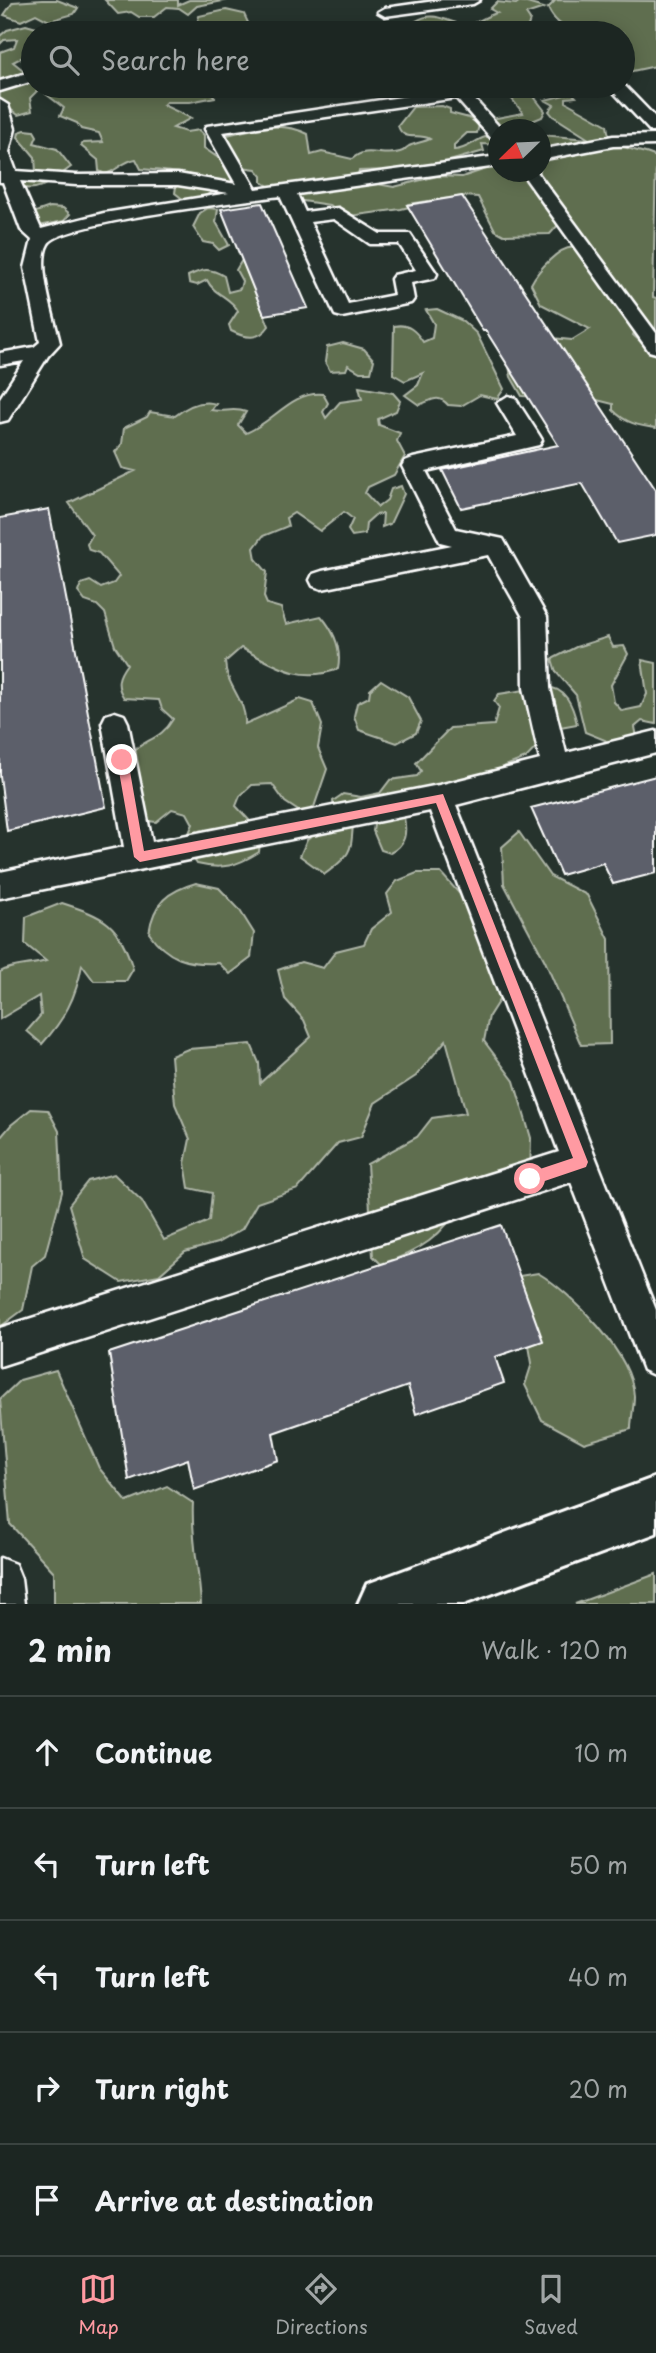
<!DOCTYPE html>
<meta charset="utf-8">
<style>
body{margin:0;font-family:"Playpen Sans",sans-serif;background:#29322f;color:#f1f3f6}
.compass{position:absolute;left:488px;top:119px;width:63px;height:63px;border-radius:50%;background:#1c2622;box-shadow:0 4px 18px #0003;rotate:247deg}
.stop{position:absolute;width:21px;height:21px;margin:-16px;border:5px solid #ff9aa2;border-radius:50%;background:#fff}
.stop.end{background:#ff9aa2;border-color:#fff;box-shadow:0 2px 7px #0008}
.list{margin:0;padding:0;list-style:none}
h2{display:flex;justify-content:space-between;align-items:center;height:91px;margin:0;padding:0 28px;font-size:30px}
h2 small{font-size:23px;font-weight:400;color:#a0a5a5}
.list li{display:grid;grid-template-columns:46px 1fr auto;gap:21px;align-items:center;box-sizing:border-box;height:112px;padding:0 28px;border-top:2px solid #3a4340}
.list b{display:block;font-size:26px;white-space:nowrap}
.list em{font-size:23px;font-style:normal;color:#a0a5a5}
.icon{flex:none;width:38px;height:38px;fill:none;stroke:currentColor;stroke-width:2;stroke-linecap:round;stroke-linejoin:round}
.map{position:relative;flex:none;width:656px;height:1604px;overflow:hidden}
.search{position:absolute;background:#1c2622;box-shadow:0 4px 18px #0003;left:21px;right:21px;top:21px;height:77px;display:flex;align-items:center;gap:18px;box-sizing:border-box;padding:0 24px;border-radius:38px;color:#a0a5a5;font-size:26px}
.sheet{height:651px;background:#1c2622}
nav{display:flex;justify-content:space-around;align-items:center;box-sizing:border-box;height:98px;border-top:2px solid #3a4340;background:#1c2622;font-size:19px;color:#a0a5a5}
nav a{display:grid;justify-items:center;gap:4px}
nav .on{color:#ff9aa2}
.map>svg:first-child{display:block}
.green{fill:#5f6e50;stroke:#afb6a8;stroke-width:2}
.building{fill:#5c5e6b;stroke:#fff;stroke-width:2}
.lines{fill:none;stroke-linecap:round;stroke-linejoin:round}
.lane-casing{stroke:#fff;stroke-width:5}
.street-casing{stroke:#fff;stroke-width:6}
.lane{fill:#26332d;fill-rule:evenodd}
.street{fill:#26332d;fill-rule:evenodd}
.route{fill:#ff9aa2}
</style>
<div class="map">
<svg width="656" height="1604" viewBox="0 0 656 1604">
<rect width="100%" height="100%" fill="#26332d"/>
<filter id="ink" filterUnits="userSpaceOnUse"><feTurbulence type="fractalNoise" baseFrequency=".0143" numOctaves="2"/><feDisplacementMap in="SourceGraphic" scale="14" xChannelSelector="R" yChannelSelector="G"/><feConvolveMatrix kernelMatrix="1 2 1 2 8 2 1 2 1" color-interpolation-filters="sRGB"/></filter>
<g filter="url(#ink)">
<g class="green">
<polygon points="42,0 57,0 78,8 74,14 49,21 36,14 21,21 4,15 13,2"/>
<polygon points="105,0 178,0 178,5 189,0 228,0 197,6 188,14 179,8 167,7 154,17 139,17 131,12 118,14"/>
<path d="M548 0 656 1V66L623 73V33C593 33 561 38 548 8L554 2Z"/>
<path d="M520 1 544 8 526 14 530 20 528 26 530 30 553 28 560 33H420L416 21C437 8 450 27 470 24 480 22 487 15 497 13L490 9 497 2 516 4Z"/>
<polygon points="226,10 244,14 250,27 236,33 201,33 196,28 199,16"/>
<polygon points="26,25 54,33 33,33 33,52 13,62 28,74 0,80 0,52 14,47 17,39 4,40 0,44 0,36 7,30"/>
<polygon points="33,82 39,89 30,98 32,111 18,115 0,101 0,89"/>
<path d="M41 86H259L235 89 236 92 207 88 215 97 190 102H166L163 105 191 118 173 128 186 132 199 130 204 135V148L230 166 236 181C217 189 205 199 184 200L175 193 176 186 208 180C198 174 156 170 141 169L136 159C123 161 117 171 105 174L99 171 98 160 81 146 83 143 103 142 99 133 81 129 77 123 60 116 64 108 46 94Z"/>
<polygon points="483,86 547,89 548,93 541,92 535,98 545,111 542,117 525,124 528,129 504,129 491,119 523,113 507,93 488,91"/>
<path d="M572 93 576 97 566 98V102L607 125C609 153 635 146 656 157L653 297 656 298V330L636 328 633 335 641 342 656 346V428C639 426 625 423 613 410V404L597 400 522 396 511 377 509 366 552 338 572 340 590 329 541 304 531 284C537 272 560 244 576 248 580 249 582 252 586 255V264L593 268 573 221 559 213 560 223 550 234 504 235 495 230 478 197 462 196 408 204 409 207 401 209 350 216 329 205 290 199 262 182V176L256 169 234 166 218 137C248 131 278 119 308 134L311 155 322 152 352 159C367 145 382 158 400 152 407 150 402 150 409 146 415 143 424 142 430 139 418 132 404 143 398 126L413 107 442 106 450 109V113L469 118 479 125 477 133H467L454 145V150C471 150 480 132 498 137V145L482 144 484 151 422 169 359 171 355 180 394 187 437 176 462 177 498 165V172H540L541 135 589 139 553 116 549 111 554 105 545 100Z"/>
<path d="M25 130 34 131 37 136 34 143 57 149 71 167C54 179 41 193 19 187L21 178 36 172 35 157 18 137 19 132Z"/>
<polygon points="50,207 63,208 70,214 64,221 39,226 30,214"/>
<polygon points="208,208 218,209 216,222 229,245 219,250 213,244 203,242 193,227 200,213"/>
<path d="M242 260 269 326C259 341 245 338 231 331L229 325 238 311C231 297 214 295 207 280L197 285 189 283 188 276C203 269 209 267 224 276L228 292 240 289 242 281 236 270Z"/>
<path d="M437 309 463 321 477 334 504 389 497 399 480 395 461 406 448 405C438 393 431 401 419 405L405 395 418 385 423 373 405 381 393 374 394 326C408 323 416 331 423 342L432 338 434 324 426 310Z"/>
<polygon points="343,343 364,349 374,360 371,372 360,372 348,365 346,370 330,371 325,362 327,347"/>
<path d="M359 387 393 393 400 401 396 411 378 419 379 425 400 433 397 441 405 456 394 475 368 487 365 493 378 507 387 500 391 489 401 486 404 494 390 524 382 527 383 514 375 515 366 523 365 534 352 536 348 530 353 519 344 512 320 531 294 513 286 518 288 526 263 536 254 548 256 559 267 572 264 597 267 604 281 608 286 624 321 616C334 631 342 648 338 669 300 684 275 665 241 648L225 662C226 686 247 701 245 724L300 699 313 703 322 725 318 748 327 769 313 810 300 812 285 802 272 784 252 785 240 796 236 806 261 833 259 852C237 866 222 870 197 864 185 847 184 842 193 824L187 813 172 809 156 822 141 820 130 754C145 739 162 739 173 719L162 709 159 700 124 698C115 685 118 676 127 664L115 646 105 613 97 605 85 601 78 592 81 584 90 581 101 588 114 583 119 576 99 553 89 550 87 544 92 535 69 503 135 471 122 468 115 452 122 444 124 428 147 417 150 412 175 416C186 407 200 399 216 404L211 410C224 413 233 407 246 412L238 425 246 433C274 422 291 391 323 394L328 403 323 412 326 418 340 402 362 399Z"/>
<polygon points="608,637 613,647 624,646 628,654 611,685 614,702 622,711 641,707 647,694 642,660 656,663 656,724 642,721 635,727 637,737 617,752 605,740 585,732 576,695 556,672 552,659 576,647"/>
<polygon points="381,680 408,697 421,721 416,733 397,743 359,730 354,716 357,703 369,697 370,690"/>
<path d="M545 687C566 687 573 706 577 724L555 728 526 758 505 766 496 775 474 776 404 817C407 833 406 845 390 853L381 850 373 831 375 819 354 814C350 850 356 851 325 874L300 856 307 840 335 818 333 801 343 794 361 797 380 793 390 780 417 776 421 771 416 763 450 728 494 725 499 708 494 701 499 694Z"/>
<polygon points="519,832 550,876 587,895 609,939 610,1044 581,1045 545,961 504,884 502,847"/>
<path d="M417 873H441L467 902 503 994 489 1016 484 1041 514 1081 531 1138 530 1179 463 1200C444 1236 419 1252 381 1264L373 1256 367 1164 417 1137 432 1118 466 1113 446 1040 416 1076 375 1103 361 1137 338 1143 298 1189 257 1203 242 1229 217 1243 185 1252 159 1275 121 1282 85 1259 69 1205 88 1181 114 1174 142 1201 164 1240 209 1221 212 1193 189 1188 185 1163 190 1139 175 1104 171 1056 188 1049 251 1044 259 1063 260 1083 311 1037 304 1020 285 999 278 970 301 962 323 968 336 951 364 944 371 929 392 912 387 894 397 881Z"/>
<path d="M196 883 219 888 239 909 254 933 251 958 230 974 219 963C188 965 167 959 149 933 153 903 168 891 196 883Z"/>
<path d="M62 903C105 917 119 923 133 969L126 981H94L82 965C76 998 64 1020 42 1044L27 1031 41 1015 39 996 0 1019V972C14 964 30 966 46 961L25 944 26 917Z"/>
<polygon points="31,1109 48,1110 59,1131 62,1192 45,1255 32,1266 23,1310 0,1327 0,1138 11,1125"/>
<path d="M538 1273C572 1293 632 1354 634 1396 634 1407 631 1418 631 1429L584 1443 542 1420 525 1385 532 1363 529 1346 542 1341 519 1276Z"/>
<path d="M56 1370 99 1468 127 1502 167 1486 193 1503C191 1537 199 1569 201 1604H54V1572L10 1524 0 1399 20 1380Z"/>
<polygon points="656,1574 656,1604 575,1604"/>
</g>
<g class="building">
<polygon points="462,196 656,490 656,535 617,543 582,483 461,508 442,470 558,445 486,331 483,331 407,205"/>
<polygon points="262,203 308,308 264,315 221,209"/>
<polygon points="49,509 106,807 7,831 0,776 0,518"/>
<polygon points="656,776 656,873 613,884 603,863 561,875 531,808"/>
<polygon points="501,1225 543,1341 495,1357 504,1383 416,1414 408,1386 273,1433 278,1460 194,1490 188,1459 129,1480 109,1353"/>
</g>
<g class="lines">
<g class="lane-casing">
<g id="lane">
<polygon points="442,0 480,0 473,4 385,16 378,12 385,8"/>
<polygon points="33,71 33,81 0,91 0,81"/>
<polygon points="623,84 656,118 656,133 650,131 608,86"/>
<path d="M445 86H461L466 90 502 130H498V140L492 139 456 98 223 132 256 189 498 156V166L297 194 305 212 338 208 380 234H410L437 274 435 278 411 283 414 299 411 303 342 317 335 315 280 196C246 201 60 222 48 244 36 264 55 320 60 343L48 356 8 420 0 422V398L24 361 0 365V353L34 347 40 342 25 268 32 240 21 230 3 182H0V100L8 105 15 129 9 152 16 171 76 175 178 174 236 184 205 129 207 126 448 90ZM20 181 76 185H178L229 193 104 213 41 229ZM334 219 370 244H399L416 270 394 275 391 279 394 295 348 304 310 222Z"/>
<polygon points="656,135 656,145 613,146 540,160 540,150 613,136"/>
<polygon points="521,172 537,172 656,333 656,353 649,351"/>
<polygon points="508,396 515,398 539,435 542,440 539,445 426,471 456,529 503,539 547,617 550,688 566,753 656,731 656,753 456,805 656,1310 656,1376 643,1370 571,1182 0,1366 0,1328 559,1152 430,811 0,898 0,872 124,847 102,723 106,715 115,712 124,715 128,723 152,842 439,785 540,760 524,688 523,617 488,555 322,589 313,586 310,580 313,574 322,571 452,545 440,542 402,466 405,461 413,458 517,436 497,403"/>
<polygon points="0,1558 15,1564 21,1579 24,1604 0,1604"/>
</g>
</g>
<g class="street-casing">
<polygon id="street" points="656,1477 656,1533 464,1604 358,1604 367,1584"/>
</g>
<use href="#lane" class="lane"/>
<use href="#street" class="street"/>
</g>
</g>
<polygon class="route" points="122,755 128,760 144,851 443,794 588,1162 586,1167 530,1186 523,1179 525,1174 573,1158 436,803 140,862 134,857 117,760"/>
</svg>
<svg class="compass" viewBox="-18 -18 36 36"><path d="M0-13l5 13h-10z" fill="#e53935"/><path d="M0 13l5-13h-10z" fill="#a0a5a5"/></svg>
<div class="stop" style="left:530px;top:1179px"></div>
<div class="stop end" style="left:122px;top:760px"></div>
<div class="search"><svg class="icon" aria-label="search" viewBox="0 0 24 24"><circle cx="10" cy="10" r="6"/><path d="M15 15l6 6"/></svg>Search here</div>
</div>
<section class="sheet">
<h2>2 min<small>Walk · 120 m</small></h2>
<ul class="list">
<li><svg class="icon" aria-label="ahead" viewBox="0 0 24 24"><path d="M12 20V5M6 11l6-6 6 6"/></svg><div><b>Continue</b></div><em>10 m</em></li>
<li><svg class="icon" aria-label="left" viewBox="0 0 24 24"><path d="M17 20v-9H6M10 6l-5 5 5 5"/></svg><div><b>Turn left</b></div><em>50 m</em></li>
<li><svg class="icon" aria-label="left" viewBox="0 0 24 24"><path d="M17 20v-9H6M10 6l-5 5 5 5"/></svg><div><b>Turn left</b></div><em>40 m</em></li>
<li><svg class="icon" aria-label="right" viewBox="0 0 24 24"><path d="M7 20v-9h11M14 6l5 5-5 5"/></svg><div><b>Turn right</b></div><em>20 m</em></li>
<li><svg class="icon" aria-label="arrive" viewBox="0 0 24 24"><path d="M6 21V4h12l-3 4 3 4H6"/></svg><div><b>Arrive at destination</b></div></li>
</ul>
</section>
<nav>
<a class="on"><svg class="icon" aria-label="map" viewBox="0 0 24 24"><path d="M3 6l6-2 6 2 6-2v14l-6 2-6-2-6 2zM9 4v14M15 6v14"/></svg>Map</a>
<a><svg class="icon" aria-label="directions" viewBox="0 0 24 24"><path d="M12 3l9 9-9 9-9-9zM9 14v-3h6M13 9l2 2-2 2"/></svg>Directions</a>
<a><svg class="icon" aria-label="saved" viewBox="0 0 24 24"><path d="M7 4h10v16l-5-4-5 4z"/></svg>Saved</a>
</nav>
